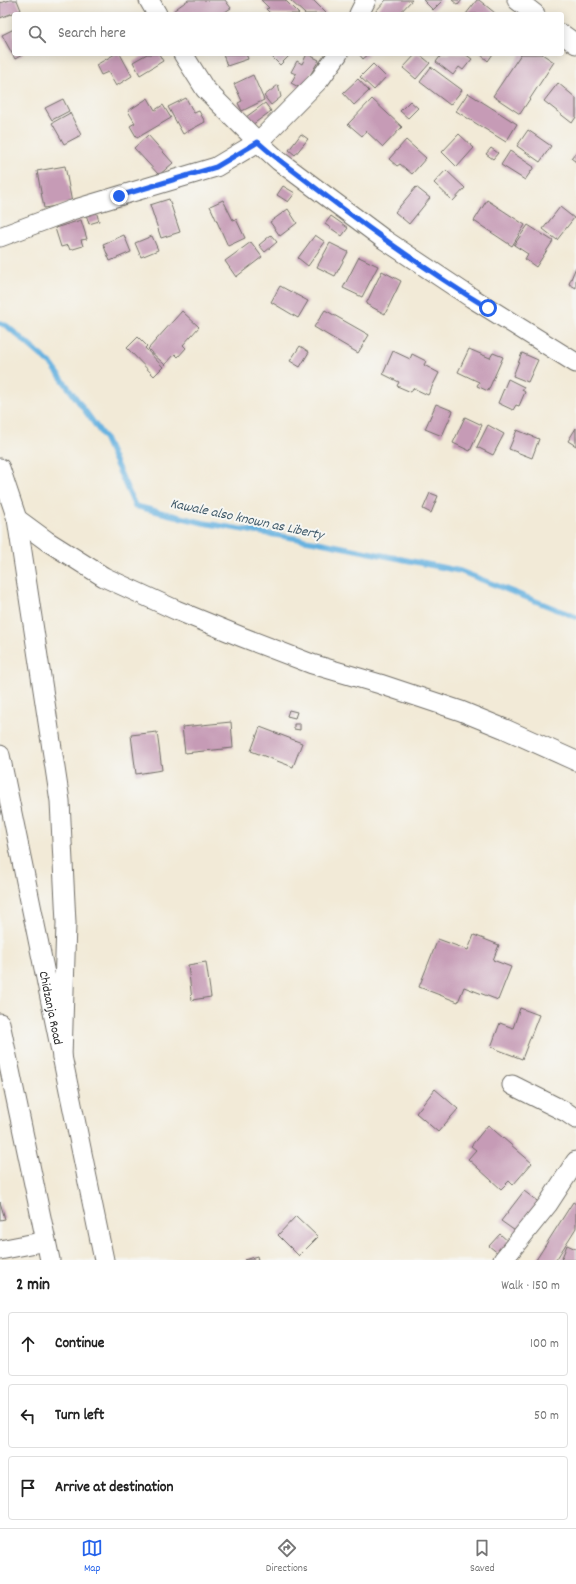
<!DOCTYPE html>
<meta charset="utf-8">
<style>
body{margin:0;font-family:Dekko,sans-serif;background:#f6f6f6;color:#222}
.stop{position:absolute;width:12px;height:12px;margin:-9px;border:3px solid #2563eb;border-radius:50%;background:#fff}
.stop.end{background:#2563eb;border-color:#fff;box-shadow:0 1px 4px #0008}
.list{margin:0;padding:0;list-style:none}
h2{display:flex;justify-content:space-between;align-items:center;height:52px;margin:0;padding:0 16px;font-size:17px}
h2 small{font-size:13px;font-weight:400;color:#767676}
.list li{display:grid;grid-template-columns:26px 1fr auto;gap:12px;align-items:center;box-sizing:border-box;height:64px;margin:0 8px 8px;padding:0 8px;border:1px solid #e0e0e0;border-radius:4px}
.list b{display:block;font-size:15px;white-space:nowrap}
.list em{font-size:13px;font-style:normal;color:#767676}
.icon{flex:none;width:22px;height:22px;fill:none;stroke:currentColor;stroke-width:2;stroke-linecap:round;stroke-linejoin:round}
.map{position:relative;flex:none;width:576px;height:1260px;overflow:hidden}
.search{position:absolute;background:#fff;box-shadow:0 2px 10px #0003;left:12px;right:12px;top:12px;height:44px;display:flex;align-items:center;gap:10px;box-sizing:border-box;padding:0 14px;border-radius:4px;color:#767676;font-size:15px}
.sheet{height:268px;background:#fff}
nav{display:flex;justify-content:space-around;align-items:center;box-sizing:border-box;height:56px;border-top:1px solid #e0e0e0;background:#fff;font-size:11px;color:#767676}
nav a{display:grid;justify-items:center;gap:2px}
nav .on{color:#2563eb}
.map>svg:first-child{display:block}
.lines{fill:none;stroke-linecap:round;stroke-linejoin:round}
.stream{stroke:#67b2e0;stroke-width:5.5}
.building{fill:#c69bb6}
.minor-casing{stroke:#716e67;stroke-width:21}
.minor{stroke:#fff;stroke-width:19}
.route{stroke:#2563eb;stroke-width:5}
.labels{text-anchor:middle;stroke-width:4;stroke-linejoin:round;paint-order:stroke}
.street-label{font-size:13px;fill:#2b2b2b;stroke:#f6f6f2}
.water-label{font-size:14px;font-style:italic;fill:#405a6a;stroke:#f6f6f2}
</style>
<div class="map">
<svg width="576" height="1260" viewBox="0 0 576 1260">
<rect width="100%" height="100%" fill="#f6f6f2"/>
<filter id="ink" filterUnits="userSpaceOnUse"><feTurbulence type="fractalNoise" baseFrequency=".025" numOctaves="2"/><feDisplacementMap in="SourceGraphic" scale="8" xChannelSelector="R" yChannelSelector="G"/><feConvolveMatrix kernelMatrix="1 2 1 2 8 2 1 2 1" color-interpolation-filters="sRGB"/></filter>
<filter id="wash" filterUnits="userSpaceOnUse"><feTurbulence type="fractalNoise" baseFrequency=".012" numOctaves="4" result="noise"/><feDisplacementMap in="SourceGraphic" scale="16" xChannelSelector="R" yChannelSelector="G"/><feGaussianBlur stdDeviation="0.9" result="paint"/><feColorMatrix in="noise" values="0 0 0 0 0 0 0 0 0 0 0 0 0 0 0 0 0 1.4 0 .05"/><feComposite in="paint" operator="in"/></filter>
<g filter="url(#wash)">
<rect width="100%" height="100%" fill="#f2ead7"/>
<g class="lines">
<polyline class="stream" points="0,323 7,326 52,365 104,437 135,506 204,523 317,542 460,571 576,617"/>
</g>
<g id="blocks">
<g class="building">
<polygon points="10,0 17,0 21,10 0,18 0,3"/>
<polygon points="188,0 225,0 231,8 222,14 175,14 173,11"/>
<polygon points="261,0 285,0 299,14 271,14 266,9 269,8"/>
<polygon points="290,0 313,0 327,14 305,14"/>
<polygon points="386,0 412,0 399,14 377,14 375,12"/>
<polygon points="423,0 443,0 433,10"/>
<polygon points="452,0 462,0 458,5"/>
<polygon points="477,0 479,0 495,13 494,14 466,14"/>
<polygon points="14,29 14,54 24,54 15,59 2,35"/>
<polygon points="115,54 120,54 132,76 116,86 108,72 101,75 96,65"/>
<polygon points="147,54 159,54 163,61 140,75 133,62"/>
<polygon points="223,54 246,54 248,59 227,66"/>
<polygon points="269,54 291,54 280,65"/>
<polygon points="307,54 319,60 302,89 291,83 296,74 291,72 297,61 302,64"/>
<polygon points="359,54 369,54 363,59"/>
<polygon points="416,54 419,54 430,63 416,79 403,68"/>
<polygon points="442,54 465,54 472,59 463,70 459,67 453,75 436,62"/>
<polygon points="480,54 493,54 488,61"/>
<polygon points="521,54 542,54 554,62 520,114 493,96"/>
<polygon points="373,64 386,77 374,90 360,77"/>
<polygon points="431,67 462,90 450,105 420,82"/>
<polygon points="253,75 264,100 242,111 238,103 242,101 234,84"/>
<polygon points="358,79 369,91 354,105 343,93"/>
<polygon points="558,83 576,98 576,117 572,123 544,101"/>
<polygon points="278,85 281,97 271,105 264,96"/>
<polygon points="468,93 517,124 506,142 456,111"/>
<polygon points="148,98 155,110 163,105 171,118 137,138 130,126 135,123 128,111"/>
<polygon points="186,98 194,113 199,111 205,122 183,134 168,107"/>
<polygon points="63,99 69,111 52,120 45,108"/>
<polygon points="372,99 402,127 383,147 366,131 362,136 348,124"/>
<polygon points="410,101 418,108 408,118 400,111"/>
<polygon points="265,103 271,111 248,128 242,120"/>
<polygon points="70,113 81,135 64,144 52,123"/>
<polygon points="528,130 551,146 540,162 517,146"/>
<polygon points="301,134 308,139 295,155 289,150"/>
<polygon points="459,134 474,148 457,167 442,152"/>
<polygon points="148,135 173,163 159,175 134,148"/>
<polygon points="406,140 426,158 412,174 400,164 397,166 389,159"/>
<polygon points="491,148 498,153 493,159 486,154"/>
<polygon points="510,151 534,167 525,180 501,165"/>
<polygon points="576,152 576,162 571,158"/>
<polygon points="65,166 72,203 44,208 37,171"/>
<polygon points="446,170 465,188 453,201 434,183"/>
<polygon points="283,186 295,193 288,202 277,195"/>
<polygon points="416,187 430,198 409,224 395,212"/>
<polygon points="169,199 180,232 161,238 150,205"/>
<polygon points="223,200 233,220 236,219 245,238 228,246 210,206"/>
<polygon points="487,200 525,225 512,246 474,221"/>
<polygon points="560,207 574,218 557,240 543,229"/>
<polygon points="95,208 99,221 89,224 85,211"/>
<polygon points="288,209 297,223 280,236 270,222"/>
<polygon points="331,216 348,228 342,236 325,224"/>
<polygon points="81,220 87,239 81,240 83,246 70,250 68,245 61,247 55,228"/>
<polygon points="528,225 553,241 536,267 525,259 528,254 514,245"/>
<polygon points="124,235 131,252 110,261 103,244"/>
<polygon points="271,235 277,242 265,252 259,245"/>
<polygon points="315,235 325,242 308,266 298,258"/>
<polygon points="152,236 158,250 141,257 135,243"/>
<polygon points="251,242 262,257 236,277 225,261"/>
<polygon points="330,243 348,252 335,276 317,267"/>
<polygon points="359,257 378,266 362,297 343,288"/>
<polygon points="576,267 576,288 569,284"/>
<polygon points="382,271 401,281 385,314 366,304"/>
<polygon points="280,286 308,301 298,318 271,302"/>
<polygon points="325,310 369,335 358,353 314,327"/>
<polygon points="182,311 199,327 183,345 186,348 178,357 175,354 165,365 148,349"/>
<polygon points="138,337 147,346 145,348 163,367 154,376 127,348"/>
<polygon points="300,346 309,352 300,367 290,361"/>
<polygon points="469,349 490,358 493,353 503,357 488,391 477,386 479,382 458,372"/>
<polygon points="393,351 410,359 412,354 426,361 424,365 439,373 428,395 413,388 411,392 397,386 399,382 383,374"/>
<polygon points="522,353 538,360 528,382 513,376"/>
<polygon points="508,379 524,387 522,390 525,392 519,406 516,405 513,410 498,403"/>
<polygon points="436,404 453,411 442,436 425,429"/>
<polygon points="465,417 482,425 470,451 453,443"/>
<polygon points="488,425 504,434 493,455 477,447"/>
<polygon points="576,428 576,446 568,441"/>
<polygon points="517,430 539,439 532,458 509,449"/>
<polygon points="430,493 438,496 431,513 423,509"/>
<polygon points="289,710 297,712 295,718 287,716"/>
<polygon points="231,722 233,748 185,753 182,727"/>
<polygon points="294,724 300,724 300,730 294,729"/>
<polygon points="260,727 302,743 293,767 251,751"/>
<polygon points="157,732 162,770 136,774 131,735"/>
<polygon points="474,935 499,945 493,960 511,967 498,1000 464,987 458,1002 419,987 438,939 468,950"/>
<polygon points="206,962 211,997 192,1000 188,965"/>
<polygon points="520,1008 539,1015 522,1059 491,1047 500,1023 513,1028"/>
<polygon points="435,1089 458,1109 438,1132 416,1113"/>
<polygon points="488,1125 532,1163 513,1185 509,1181 501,1189 468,1159 476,1150 471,1146"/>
<polygon points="524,1191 541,1204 518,1233 501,1221"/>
<polygon points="0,1202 5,1219 0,1220"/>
<polygon points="573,1202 576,1204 576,1228 556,1260 536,1260"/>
<polygon points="296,1216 318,1237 299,1256 278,1235"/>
<polygon points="500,1234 510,1243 499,1254 489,1246"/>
<polygon points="567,1245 576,1249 576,1260 561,1260"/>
<polygon points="257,1256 258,1260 244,1260"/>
</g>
</g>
</g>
<g filter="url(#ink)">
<use href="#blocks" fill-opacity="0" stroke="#716e67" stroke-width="1"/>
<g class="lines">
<g class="minor-casing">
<g id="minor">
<polyline points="149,0 157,14"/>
<polyline points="517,0 535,14"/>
<polyline points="359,14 366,0"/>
<polyline points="562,34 576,44"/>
<polyline points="183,54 205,89 258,142 279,161 385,240 472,298 576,363"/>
<polyline points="0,237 72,210 216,167 258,142 320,79 338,54"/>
<polyline points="0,468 17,519 60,801 66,923 62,1058"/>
<polyline points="17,519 47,541 104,577 176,610 242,637 312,664 380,684 461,711 505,729 576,761"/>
<path id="s1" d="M0 755 104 1260"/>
<polyline points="0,1023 50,1260"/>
<polyline points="512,1085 566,1112 576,1119"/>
<polyline points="0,1250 46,1241"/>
<polyline points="503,1260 548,1204 576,1161"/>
</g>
</g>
<use href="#minor" class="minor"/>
</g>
</g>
<g class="lines" filter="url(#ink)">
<path class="route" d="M119 196 216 167 258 142C275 158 294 171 313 186 369 229 427 271 488 308"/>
</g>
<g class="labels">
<g class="street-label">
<text dy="5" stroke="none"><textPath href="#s1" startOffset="258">Chidzanja Road</textPath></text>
</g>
<g class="water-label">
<text transform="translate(247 518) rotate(12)" y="5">Kawale also known as Liberty</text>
</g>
</g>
</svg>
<div class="stop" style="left:488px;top:308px"></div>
<div class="stop end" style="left:119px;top:196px"></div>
<div class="search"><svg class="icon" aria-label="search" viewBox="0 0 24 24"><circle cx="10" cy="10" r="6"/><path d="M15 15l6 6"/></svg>Search here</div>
</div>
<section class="sheet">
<h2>2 min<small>Walk · 150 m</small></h2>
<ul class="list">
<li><svg class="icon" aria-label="ahead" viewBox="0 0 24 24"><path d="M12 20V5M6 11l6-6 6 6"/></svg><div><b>Continue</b></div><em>100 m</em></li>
<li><svg class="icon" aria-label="left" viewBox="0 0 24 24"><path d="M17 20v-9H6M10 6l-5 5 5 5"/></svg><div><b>Turn left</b></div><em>50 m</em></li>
<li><svg class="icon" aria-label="arrive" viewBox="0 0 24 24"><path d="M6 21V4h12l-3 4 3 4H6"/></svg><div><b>Arrive at destination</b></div></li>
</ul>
</section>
<nav>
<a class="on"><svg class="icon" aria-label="map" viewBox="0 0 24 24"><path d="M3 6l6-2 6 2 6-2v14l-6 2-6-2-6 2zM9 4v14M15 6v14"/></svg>Map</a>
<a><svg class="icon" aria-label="directions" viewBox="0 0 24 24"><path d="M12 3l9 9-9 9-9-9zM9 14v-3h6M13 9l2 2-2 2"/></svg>Directions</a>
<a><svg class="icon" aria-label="saved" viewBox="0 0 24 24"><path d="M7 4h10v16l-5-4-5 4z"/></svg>Saved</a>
</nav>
